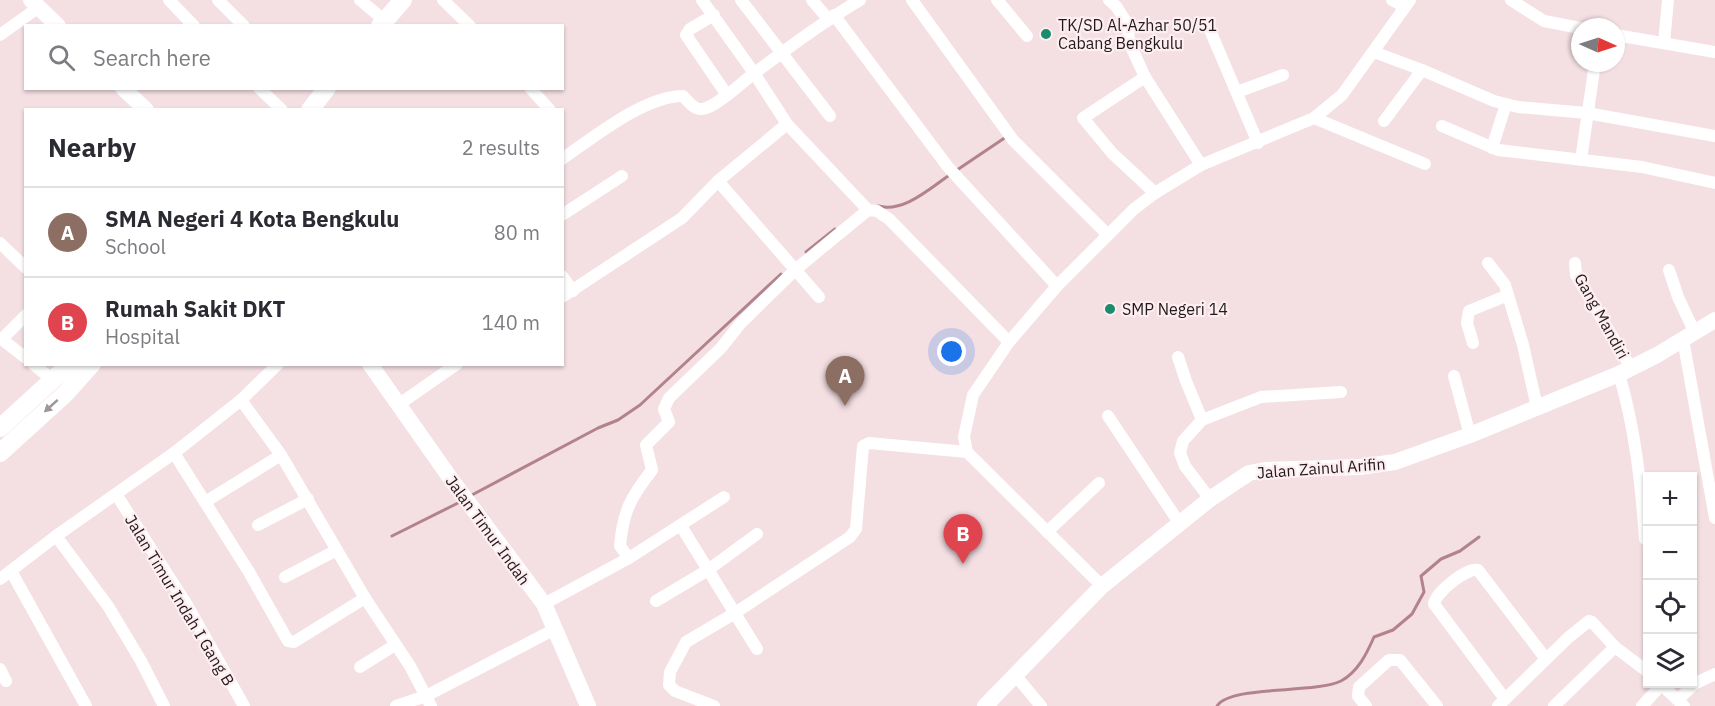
<!DOCTYPE html>
<meta charset="utf-8">
<style>
body{margin:0;font-family:"IBM Plex Sans",sans-serif;background:#f2f2f3;color:#2b2b33}
.controls{position:absolute;right:18px;bottom:18px;display:grid;overflow:hidden;border-radius:0px;box-shadow:0 2px 4px #0004}
.controls button{width:54px;height:54px;display:grid;place-items:center;padding:0;border:0;border-bottom:2px solid #e1e1e2;background:#fff;color:#2b2b33;font:30px sans-serif}
.compass{position:absolute;left:1571px;top:18px;width:54px;height:54px;border-radius:50%;background:#fff;box-shadow:0 2px 4px #0004;rotate:93deg}
.you{position:absolute;left:952px;top:352px;width:21px;height:21px;margin:-15px;border:4px solid #fff;border-radius:50%;background:#1a73e8;box-shadow:0 0 0 9px #1a73e833}
.badge{display:grid;place-items:center;width:39px;height:39px;border-radius:50%;background:#111827;color:#fff;font-size:20px;font-weight:700}
.pin{position:absolute;translate:-50% -50px;filter:drop-shadow(0 2px 3px #0008)}
.pin::after{content:'';position:absolute;top:32px;width:21px;height:18px;background:inherit;clip-path:polygon(0 0,100% 0,50% 100%)}
.list{margin:0;padding:0;list-style:none}
h2{display:flex;justify-content:space-between;align-items:center;height:78px;margin:0;padding:0 24px;font-size:26px}
h2 small{font-size:20px;font-weight:400;color:#7c7c81}
.list li{display:grid;grid-template-columns:39px 1fr auto;gap:18px;align-items:center;box-sizing:border-box;height:90px;padding:0 24px;border-top:2px solid #e1e1e2}
.list b{display:block;font-size:22px;white-space:nowrap}
.list p{margin:0;font-size:20px;white-space:nowrap;color:#7c7c81}
.list em{font-size:20px;font-style:normal;color:#7c7c81}
.icon{flex:none;width:33px;height:33px;fill:none;stroke:currentColor;stroke-width:2;stroke-linecap:round;stroke-linejoin:round}
.map{position:relative;flex:none;width:1715px;height:706px;overflow:hidden}
.search{position:absolute;background:#fff;box-shadow:0 2px 4px #0004;left:24px;top:24px;width:540px;height:66px;display:flex;align-items:center;gap:15px;box-sizing:border-box;padding:0 21px;border-radius:0px;color:#7c7c81;font-size:22px}
.panel{position:absolute;background:#fff;box-shadow:0 2px 4px #0004;left:24px;top:108px;width:540px;height:258px;border-radius:0px}
.map>svg:first-child{display:block}
.lines{fill:none;stroke-linecap:round;stroke-linejoin:round}
.stream{stroke:#b2838d;stroke-width:3}
.street{stroke:#fff;stroke-width:12}
.secondary{stroke:#fff;stroke-width:16}
.primary{stroke:#fff;stroke-width:18}
.oneway{fill:#9c9899}
.poi-dot{fill:#1a8c6c;stroke:#feeef1;stroke-width:2}
.labels{text-anchor:middle;stroke-width:4.5;stroke-linejoin:round;paint-order:stroke}
.poi-label{font-size:16px;fill:#221b1c;stroke:#feeef1;text-anchor:start}
.street-label{font-size:16px;fill:#221b1c;stroke:#feeef1}
</style>
<div class="map">
<svg width="1715" height="706" viewBox="0 0 1715 706">
<rect width="100%" height="100%" fill="#f4dfe3"/>
<g class="lines">
<g class="stream">
<polyline points="957,170 1006,137"/>
<path d="M878 206C904 213 930 188 951 174"/>
<polyline points="806,252 835,229"/>
<polyline points="470,496 598,428 618,420 640,405 781,274"/>
<polyline points="392,536 462,501"/>
<path d="M1217 706C1230 685 1314 694 1341 681 1358 672 1367 653 1374 637L1393 630 1412 614 1424 592 1421 576 1441 559 1460 551 1479 537"/>
</g>
<g class="street">
<polyline points="169,0 194,26"/>
<polyline points="218,0 244,26"/>
<polyline points="360,0 384,20"/>
<polyline points="443,0 470,26"/>
<polyline points="702,0 754,73 787,124 868,210 877,211 889,219 1009,342"/>
<polyline points="741,0 830,116"/>
<polyline points="812,0 829,20"/>
<polyline points="912,0 1013,140 1108,235"/>
<polyline points="997,0 1027,36"/>
<polyline points="1109,0 1116,6 1128,25 1129,42 1145,77 1201,165"/>
<polyline points="1392,0 1405,7"/>
<polyline points="1511,0 1544,21 1580,28"/>
<polyline points="714,15 690,29 686,35 727,95"/>
<polyline points="834,15 948,167 1057,286"/>
<polyline points="1207,23 1258,143"/>
<polyline points="0,35 39,7"/>
<polyline points="1616,35 1715,52"/>
<polyline points="1664,43 1668,0"/>
<polyline points="1374,52 1422,70 1494,101 1518,107 1587,113 1715,136"/>
<polyline points="1145,77 1083,118 1112,153 1155,193"/>
<polyline points="259,88 282,110"/>
<polyline points="530,88 550,110"/>
<polyline points="1237,92 1283,75"/>
<polyline points="1314,118 1425,164"/>
<polyline points="1384,121 1422,70"/>
<polyline points="1442,126 1498,150 1642,167 1715,183"/>
<polyline points="1492,148 1506,104"/>
<path d="M562 159C593 138 644 96 683 96 688 101 694 110 702 109 717 107 743 81 756 72 789 47 824 21 860 0"/>
<polyline points="1581,160 1595,63"/>
<polyline points="718,181 819,297"/>
<polyline points="562,215 622,176"/>
<polyline points="0,243 26,268"/>
<polyline points="1488,263 1505,285 1523,345 1537,407"/>
<polyline points="1575,263 1576,275 1631,368"/>
<polyline points="1669,270 1678,297 1694,331"/>
<polyline points="562,276 573,291"/>
<polyline points="562,297 682,218 718,181 787,124"/>
<polyline points="0,338 26,358"/>
<polyline points="2,339 26,315"/>
<polyline points="1683,339 1715,518"/>
<polyline points="1473,343 1467,323 1469,311 1508,295"/>
<polyline points="1178,357 1186,381 1202,420"/>
<polyline points="33,364 54,381"/>
<path d="M1619 374C1635 428 1641 483 1645 539"/>
<polyline points="1454,376 1470,435"/>
<polyline points="241,400 281,455 365,598 410,666 431,706"/>
<polyline points="398,405 457,364"/>
<polyline points="1108,416 1180,524"/>
<polyline points="174,453 249,572 288,641 294,642 365,598"/>
<polyline points="116,494 187,605 244,706"/>
<polyline points="1210,499 1185,466 1180,453 1183,441 1202,420 1261,397 1341,392"/>
<polyline points="205,502 281,455"/>
<polyline points="258,525 308,499"/>
<polyline points="681,526 757,649"/>
<polyline points="1047,532 1099,483"/>
<polyline points="56,536 108,606 141,661 164,706"/>
<path d="M629 558 620 546C623 511 631 497 652 470L646 445 669 422 664 409 669 398 721 348 740 324 795 270 868 210"/>
<polyline points="11,571 86,706"/>
<polyline points="285,577 337,550"/>
<polyline points="0,579 56,536 174,453 241,400 278,364"/>
<polyline points="1102,586 967,452 964,437 973,395 1009,342 1057,286 1134,209 1155,193 1201,165 1314,118 1342,95 1410,0"/>
<polyline points="656,601 708,570 757,534"/>
<polyline points="544,604 629,558 724,497"/>
<polyline points="360,667 395,645"/>
<polyline points="0,669 6,681"/>
<polyline points="1016,676 1041,706"/>
<polyline points="1661,684 1684,706"/>
<path d="M1505 699 1434 604C1436 592 1466 568 1478 570L1546 659"/>
<polyline points="1678,699 1696,683 1715,674"/>
<polyline points="396,706 426,696 555,629"/>
<polyline points="714,706 675,691 669,685 670,672 686,642 735,613 850,537 856,529 863,446 869,443 967,452"/>
<polyline points="1366,706 1358,696 1359,687 1389,660 1400,660 1437,706"/>
<polyline points="1498,706 1569,637 1589,621 1592,622 1615,647 1648,672"/>
<polyline points="1554,706 1615,647"/>
<polyline points="1642,706 1662,684"/>
</g>
<g class="secondary">
<polyline points="31,0 58,26"/>
<polyline points="123,88 146,110"/>
<polyline points="370,364 453,482 544,604 588,706"/>
<polyline points="985,706 1102,586 1210,499 1249,473 1265,470 1360,467 1395,462 1470,435 1619,374 1657,355 1715,320"/>
</g>
<g class="primary">
<polyline points="380,26 403,0"/>
<polyline points="310,110 327,88"/>
<polyline points="0,428 70,364"/>
<polyline points="0,453 66,393 92,364"/>
</g>
</g>
<defs><path id="oneway-solid" d="M-6-.8H1V-3.2L6.5 0L1 3.2V.8H-6Z" transform="scale(1.5)"/></defs>
<use class="oneway" href="#oneway-solid" transform="translate(51 406) rotate(138)"/>
<g class="poi-dot">
<circle cx="1046" cy="34" r="6"/>
<circle cx="1110" cy="309" r="6"/>
</g>
<g class="labels">
<g class="poi-label">
<text x="1058" y="31">TK/SD Al-Azhar 50/51<tspan x="1058" dy="18">Cabang Bengkulu</tspan></text>
<text x="1122" y="315">SMP Negeri 14</text>
</g>
<g class="street-label">
<text transform="translate(1602 316) rotate(61)" y="6">Gang Mandiri</text>
<text transform="translate(1321 468) rotate(-4)" y="6">Jalan Zainul Arifin</text>
<text transform="translate(488 530) rotate(54)" y="6">Jalan Timur Indah</text>
<text transform="translate(180 600) rotate(59)" y="6">Jalan Timur Indah I Gang B</text>
</g>
</g>
</svg>
<div class="controls">
<button>+</button>
<button>−</button>
<button><svg class="icon" aria-label="locate" viewBox="0 0 24 24"><circle cx="12" cy="12" r="6"/><path d="M12 2v4M12 18v4M2 12h4M18 12h4"/></svg></button>
<button><svg class="icon" aria-label="layers" viewBox="0 0 24 24"><path d="M12 4l9 5-9 5-9-5zM3 14l9 5 9-5"/></svg></button>
</div>
<svg class="compass" viewBox="-18 -18 36 36"><path d="M0-13l5 13h-10z" fill="#e53935"/><path d="M0 13l5-13h-10z" fill="#7c7c81"/></svg>
<div class="you"></div>
<div class="pin badge" style="left:845px;top:406px;background:#8d6e63">A</div>
<div class="pin badge" style="left:963px;top:564px;background:#e0444e">B</div>
<div class="search"><svg class="icon" aria-label="search" viewBox="0 0 24 24"><circle cx="10" cy="10" r="6"/><path d="M15 15l6 6"/></svg>Search here</div>
<section class="panel">
<h2>Nearby<small>2 results</small></h2>
<ul class="list">
<li><span class="badge" style="background:#8d6e63">A</span><div><b>SMA Negeri 4 Kota Bengkulu</b><p>School</p></div><em>80 m</em></li>
<li><span class="badge" style="background:#e0444e">B</span><div><b>Rumah Sakit DKT</b><p>Hospital</p></div><em>140 m</em></li>
</ul>
</section>
</div>
